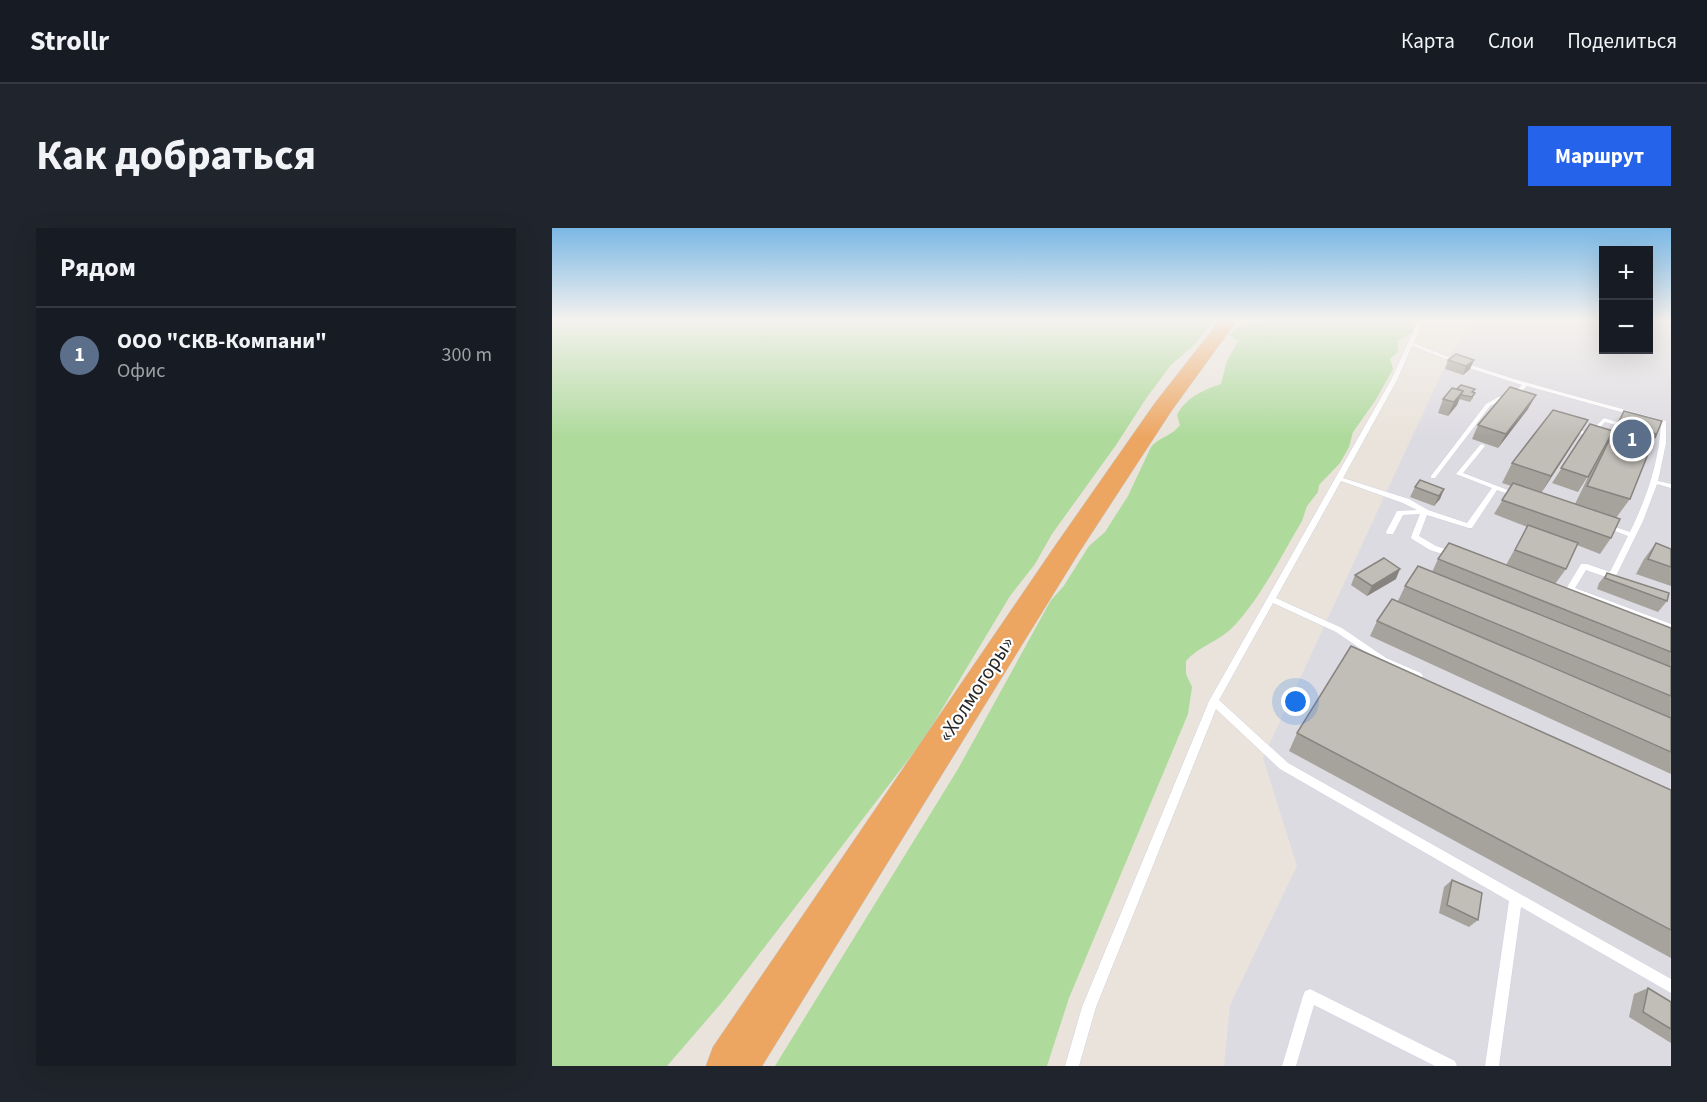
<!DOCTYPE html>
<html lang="ru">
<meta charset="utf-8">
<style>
body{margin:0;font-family:"Source Sans 3",sans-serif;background:#20242c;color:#f1f3f6}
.controls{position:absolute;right:18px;top:18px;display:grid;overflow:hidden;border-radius:0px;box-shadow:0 6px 24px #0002}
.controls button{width:54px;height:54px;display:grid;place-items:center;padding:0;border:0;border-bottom:2px solid #363941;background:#171b24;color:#f1f3f6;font:30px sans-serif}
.you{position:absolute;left:744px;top:474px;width:21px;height:21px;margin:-15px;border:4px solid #fff;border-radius:50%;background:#1a73e8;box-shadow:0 0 0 9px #1a73e833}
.badge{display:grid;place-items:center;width:39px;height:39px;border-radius:50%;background:#2563eb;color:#fff;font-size:20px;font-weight:700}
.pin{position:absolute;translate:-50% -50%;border:3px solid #fff;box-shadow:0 2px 6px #0006}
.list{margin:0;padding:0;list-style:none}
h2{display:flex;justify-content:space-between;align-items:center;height:78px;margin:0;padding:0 24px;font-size:26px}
h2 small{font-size:20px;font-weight:400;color:#9ea1a6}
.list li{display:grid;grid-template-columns:39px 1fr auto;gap:18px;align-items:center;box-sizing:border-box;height:96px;padding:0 24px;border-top:2px solid #363941}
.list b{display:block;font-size:22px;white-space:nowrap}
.list p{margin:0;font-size:20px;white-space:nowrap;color:#9ea1a6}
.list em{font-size:20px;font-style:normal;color:#9ea1a6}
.map{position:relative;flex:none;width:1119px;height:838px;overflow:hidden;border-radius:0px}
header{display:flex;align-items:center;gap:36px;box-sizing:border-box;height:84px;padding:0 30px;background:#171b24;border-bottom:2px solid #363941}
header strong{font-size:28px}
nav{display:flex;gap:33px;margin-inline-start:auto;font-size:21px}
.intro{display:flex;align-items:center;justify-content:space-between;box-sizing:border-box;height:144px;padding:0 36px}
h1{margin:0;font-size:42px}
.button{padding:15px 27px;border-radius:0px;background:#2563eb;color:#fff;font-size:21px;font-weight:700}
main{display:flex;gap:36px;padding:0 36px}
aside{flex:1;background:#171b24;border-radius:0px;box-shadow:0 6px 24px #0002}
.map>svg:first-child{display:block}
.industrial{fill:#dddbe2}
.green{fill:#aeda9c}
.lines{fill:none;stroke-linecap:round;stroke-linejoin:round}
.lane-casing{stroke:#d0d2df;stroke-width:1}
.highway-casing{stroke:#c3c3c3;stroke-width:1}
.lane{fill:#fff;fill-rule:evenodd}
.highway{fill:#eda662;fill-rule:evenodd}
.wall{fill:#a6a39d}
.shaded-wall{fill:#878480}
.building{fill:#c1bdb7;stroke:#878480;stroke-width:1.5}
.labels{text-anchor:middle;stroke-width:4.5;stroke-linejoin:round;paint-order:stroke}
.street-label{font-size:21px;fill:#282828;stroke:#fff}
</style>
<header>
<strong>Strollr</strong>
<nav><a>Карта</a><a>Слои</a><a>Поделиться</a></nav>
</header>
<div class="intro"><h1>Как добраться</h1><a class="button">Маршрут</a></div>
<main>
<aside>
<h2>Рядом<small></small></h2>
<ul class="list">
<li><span class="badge" style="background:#5c6f8a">1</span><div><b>ООО &quot;СКВ-Компани&quot;</b><p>Офис</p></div><em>300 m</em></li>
</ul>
</aside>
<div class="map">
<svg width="1119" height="838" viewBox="0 0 1119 838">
<rect width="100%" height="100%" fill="#e9e3db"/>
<polygon class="industrial" points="923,91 1051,91 1052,122 1096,122 1097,91 1119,91 1119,838 672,838 678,777 745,638 711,530 899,125"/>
<g class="green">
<polygon points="0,91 663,91 642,117 619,137 595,169 564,217 500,306 483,336 458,368 378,501 359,528 172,772 115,838 0,838"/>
<path d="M711 91H865L860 104 846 113V124L838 131 841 141 823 173 801 204 797 219 788 235 767 257 766 264 755 278 750 293C729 328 710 368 682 398 668 413 647 418 634 433V446L640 459 636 486 517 770 495 838H223L406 541 499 372 511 359 537 318 553 304 576 268 599 219C607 209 620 208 628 197L625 187C634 169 652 162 669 156L675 133 686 113 677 107 687 98 707 94Z"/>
</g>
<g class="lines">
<g class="lane-casing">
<g id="lane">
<path d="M867 91H872L862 115C944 150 1028 169 1114 193V215L1106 253 1119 256V260L1105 256 1091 293 1063 350H1057L1034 342 1023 360 1119 396V402L1015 363 1014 361 1029 336H1035L1058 344 1076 308 1050 298 1054 296 1078 304C1095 269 1107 234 1109 195L975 158 961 171 949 172 938 178 883 250H879V248L934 176 946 169 958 168 970 157 917 140 860 118 845 152 791 250 857 271 876 282 915 295 940 260 904 246 928 217 930 216 933 218 911 245 969 267 965 269 945 262 920 300H917L875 287 867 308 884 318 906 325 907 327 903 330 878 322 860 311 859 309 868 286 851 287 841 306H835L834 304 845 283 865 282 851 275 789 253 724 370 790 400 834 430 869 445 871 448 869 451H863L828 434 784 404 721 375 667 472 736 535 1119 751V765L969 679 947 838H933L957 673 728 541 664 481 544 779 527 838H513L530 779 657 473 839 152Z"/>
<polygon points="1052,190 1078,198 1075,200 1053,194 1040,208 1038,209 1015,201 1018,199 1037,205"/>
<polygon points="758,761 903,833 905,838 883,838 762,777 744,838 730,838 751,768 753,763"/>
</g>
</g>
<g class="highway-casing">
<polygon id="highway" points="669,91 686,91 620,182 526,326 210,838 154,838 161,819 503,318 603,175"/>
</g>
<use href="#lane" class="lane"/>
<use href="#highway" class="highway"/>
</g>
<g class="wall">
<polygon points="896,132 922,132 918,141 911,147 893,141"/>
<polygon points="905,161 921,165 921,170 918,174 907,171 905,177 896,188 886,185 891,171"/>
<polygon points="976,181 946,220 920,211 926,197"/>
<polygon points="1072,183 1102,212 1078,271 1064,290 1059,310 1048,326 1025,317 1014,341 1003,356 1119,400 1119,490 846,373 853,358 880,344 886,331 954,337 975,299 942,286 959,258 950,255 960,235 1024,211 989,265 1023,276 1038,245 1026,264 1000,255 1038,196 1060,203"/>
<polygon points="863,259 892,261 888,271 882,278 858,269"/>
<polygon points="1104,315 1119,321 1119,358 1084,346 1092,331"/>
<polygon points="1055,345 1115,373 1106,384 1045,361 1047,355"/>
<polygon points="803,347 844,351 815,368 799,357"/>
<polygon points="825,393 1119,490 1119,546 818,408"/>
<polygon points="745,505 1119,562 1119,730 737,523"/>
<polygon points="900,652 926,692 917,699 887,685 892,659"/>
<polygon points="1096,760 1119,774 1119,815 1077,789 1082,766"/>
</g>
<g class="shaded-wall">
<polygon points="922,132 918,141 911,147 914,138"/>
<polygon points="911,163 905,177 896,188 902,174"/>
<polygon points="984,167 976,181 946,220 954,206"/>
<polygon points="1036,192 1024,211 988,267 999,248"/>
<polygon points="892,261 888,271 882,278 887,268"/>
<polygon points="848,341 844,351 815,368 820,358"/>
</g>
<g class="building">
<polygon points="904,126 922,132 914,138 896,132"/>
<polygon points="909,157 923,161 920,164 923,165 920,169 909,167 911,163 905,161"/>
<polygon points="958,159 984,167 954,206 926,197"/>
<polygon points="900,160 911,163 902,174 891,171"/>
<polygon points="1001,182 1036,192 999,248 960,235"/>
<polygon points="1072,183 1110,193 1103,210 1104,206 1066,196"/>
<polygon points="1038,196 1061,203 1036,249 1009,240"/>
<polygon points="1065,196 1104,206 1078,271 1035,258"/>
<polygon points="868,252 892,261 887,268 863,259"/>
<polygon points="961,255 1068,291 1059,310 950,272"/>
<polygon points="976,297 1026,315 1014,341 963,322"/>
<polygon points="897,315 1119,400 1119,424 886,331"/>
<polygon points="1104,315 1119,321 1119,339 1096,331"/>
<polygon points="832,330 848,341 820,358 803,347"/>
<polygon points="866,338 1119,439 1119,468 853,358"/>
<polygon points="1055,345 1117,365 1115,373 1053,350"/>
<polygon points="840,371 1119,490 1119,524 825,393"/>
<polygon points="799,418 1119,562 1119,702 745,505"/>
<polygon points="900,652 930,665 926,692 895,677"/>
<polygon points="1096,760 1119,774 1119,801 1091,784"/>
</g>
<linearGradient id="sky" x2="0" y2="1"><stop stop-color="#7bb8e5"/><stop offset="0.44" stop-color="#f5f2ef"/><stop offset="1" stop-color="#f5f2ef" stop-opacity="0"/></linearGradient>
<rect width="1119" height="209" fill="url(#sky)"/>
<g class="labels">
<g class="street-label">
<text transform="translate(424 461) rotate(-57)" y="7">«Холмогоры»</text>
</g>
</g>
</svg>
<div class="controls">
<button>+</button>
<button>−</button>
</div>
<div class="you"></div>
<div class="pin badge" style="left:1080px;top:211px;background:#5c6f8a">1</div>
</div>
</main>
